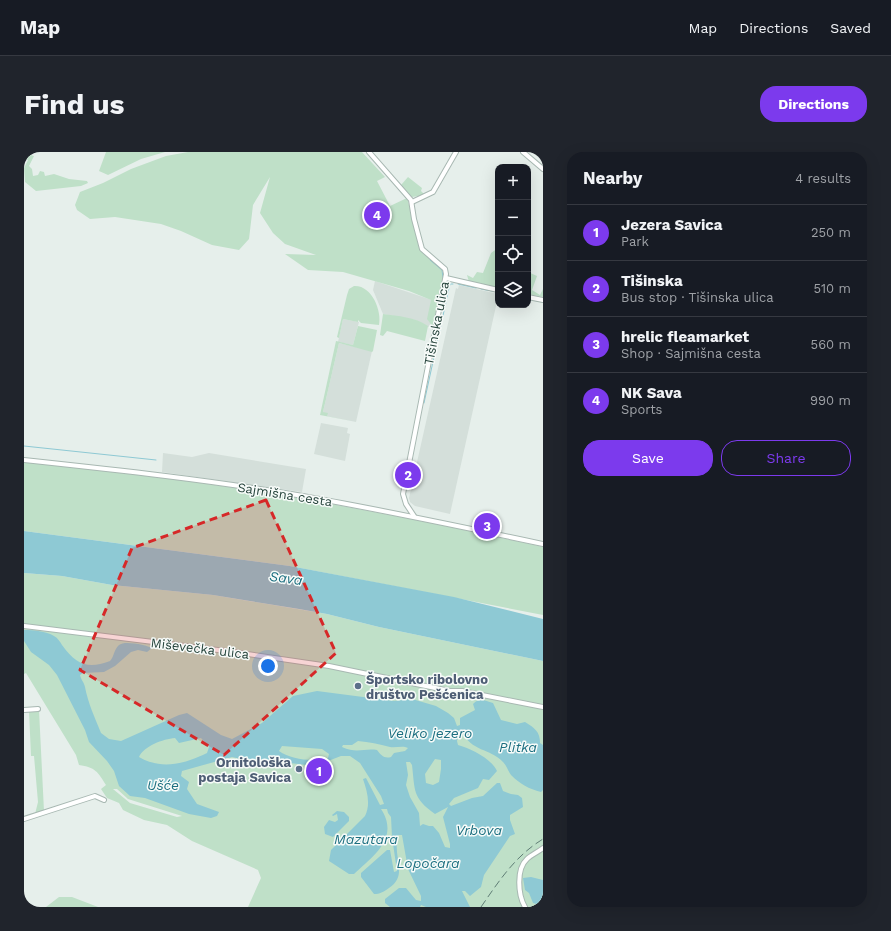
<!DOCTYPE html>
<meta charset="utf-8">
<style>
body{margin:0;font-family:"Work Sans",sans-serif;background:#20242c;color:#f1f3f6}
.controls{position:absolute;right:12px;top:12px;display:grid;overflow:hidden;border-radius:8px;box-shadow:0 4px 16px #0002}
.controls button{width:36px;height:36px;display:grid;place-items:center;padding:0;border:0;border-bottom:1px solid #363941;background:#171b24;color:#f1f3f6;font:20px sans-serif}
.you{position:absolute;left:244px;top:514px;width:14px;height:14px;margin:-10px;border:3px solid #fff;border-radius:50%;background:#1a73e8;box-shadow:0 0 0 6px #1a73e833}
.badge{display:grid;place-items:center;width:26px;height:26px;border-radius:50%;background:#7c3aed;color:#fff;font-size:13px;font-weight:700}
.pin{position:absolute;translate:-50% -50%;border:2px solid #fff;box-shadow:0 1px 4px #0006}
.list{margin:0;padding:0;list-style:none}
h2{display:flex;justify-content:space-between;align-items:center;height:52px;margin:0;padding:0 16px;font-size:17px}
h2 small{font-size:13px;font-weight:400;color:#9ea1a6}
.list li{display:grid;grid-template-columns:26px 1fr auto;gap:12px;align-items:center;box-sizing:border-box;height:56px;padding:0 16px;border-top:1px solid #363941}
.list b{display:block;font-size:15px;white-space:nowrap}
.list p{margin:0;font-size:13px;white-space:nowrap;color:#9ea1a6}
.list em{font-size:13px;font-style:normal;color:#9ea1a6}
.actions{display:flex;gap:8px;padding:12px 16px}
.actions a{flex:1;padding:9px 0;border:1px solid #7c3aed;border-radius:16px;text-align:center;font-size:14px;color:#7c3aed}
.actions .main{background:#7c3aed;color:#fff}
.icon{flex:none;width:22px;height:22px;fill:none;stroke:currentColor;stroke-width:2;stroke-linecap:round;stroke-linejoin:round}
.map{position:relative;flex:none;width:519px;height:755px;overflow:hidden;border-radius:16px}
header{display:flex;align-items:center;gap:24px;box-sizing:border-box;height:56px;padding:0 20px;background:#171b24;border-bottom:1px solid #363941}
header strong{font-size:19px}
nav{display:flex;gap:22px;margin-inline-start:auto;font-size:14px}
.intro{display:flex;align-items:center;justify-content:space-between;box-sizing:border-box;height:96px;padding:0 24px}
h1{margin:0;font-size:28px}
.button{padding:10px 18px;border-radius:16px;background:#7c3aed;color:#fff;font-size:14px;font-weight:700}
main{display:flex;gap:24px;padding:0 24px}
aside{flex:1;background:#171b24;border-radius:16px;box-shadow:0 4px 16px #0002}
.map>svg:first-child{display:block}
.built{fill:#d4dfda}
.green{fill:#bfe0c8;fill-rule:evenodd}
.water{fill:#8ec9d4;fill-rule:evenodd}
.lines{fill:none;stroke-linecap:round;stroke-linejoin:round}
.stream{stroke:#8ec9d4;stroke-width:1}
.minor-casing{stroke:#a8b8b2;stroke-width:6}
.minor{stroke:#fff;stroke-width:4}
.rail{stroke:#5f7d75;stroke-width:1;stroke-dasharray:8 4;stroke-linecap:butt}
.marked{fill:#d62828;fill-opacity:0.2;stroke:#d62828;stroke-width:3;stroke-dasharray:8 5;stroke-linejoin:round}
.service-dot{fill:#5c6f8a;stroke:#f7fbf9;stroke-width:1.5}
.labels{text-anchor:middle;stroke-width:3;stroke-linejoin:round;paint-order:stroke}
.street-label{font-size:13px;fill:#24423a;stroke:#f7fbf9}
.service-label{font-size:13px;font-weight:bold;fill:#4e5e75;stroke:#f7fbf9;text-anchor:start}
.water-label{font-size:14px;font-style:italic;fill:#1c6f80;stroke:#f7fbf9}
</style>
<header>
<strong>Map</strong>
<nav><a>Map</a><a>Directions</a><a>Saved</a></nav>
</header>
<div class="intro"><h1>Find us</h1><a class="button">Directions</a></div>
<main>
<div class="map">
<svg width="519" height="755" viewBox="0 0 519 755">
<rect width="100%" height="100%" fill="#e6efeb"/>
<g class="built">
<polygon points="351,129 408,148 404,167 409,175 407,176 391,168 359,162 349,138"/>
<polygon points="435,133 474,142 474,145 426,362 391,354 386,350 385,346 432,136 434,137"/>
<polygon points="319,167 335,170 329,193 314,190"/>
<polygon points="315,191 348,199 332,270 303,264 299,260"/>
<polygon points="297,271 324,276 323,281 326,282 321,309 290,302"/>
<polygon points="139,301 168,305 185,301 282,317 278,340 138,320"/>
</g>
<g class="green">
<polygon points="82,0 141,0 117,7 84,23 75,19"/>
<polygon points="164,0 338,0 361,25 353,29 366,54 383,46 398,98 418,118 419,124 409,175 403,167 407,148 385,139 319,120 284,118 261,102 292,103 261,92 249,81 236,61 246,25 229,53 225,87 215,98 188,93 157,79 137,72 91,65 66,67 53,58 51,53 56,40 79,31 107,17 142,4"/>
<polygon points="0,1 10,4 5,14 8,17 9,24 14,23 16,19 20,20 21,24 30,22 45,27 63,29 64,31 57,34 12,39 1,30 0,16 4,8 0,6"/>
<polygon points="384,25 398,36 397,39 401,43 388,45 377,33"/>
<polygon points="474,96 474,136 445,130 443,123 449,126 453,120 459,121 467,101"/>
<polygon points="504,120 513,124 508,138 516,143 519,137 519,145 504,142"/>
<path d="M330 134C348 133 358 159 355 173L337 171 334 168V170L319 167 315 186 313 185 323 143 325 137Z"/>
<path d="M359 162C374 164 391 165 404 174L401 189 363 179 359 184 356 183Z"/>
<polygon points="334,174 353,178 349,199 348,200 315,191 299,260 304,261 303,264 328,269 296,263 312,189 329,193"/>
<path d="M0 310C73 318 146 326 219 337 320 353 420 373 519 395V463L266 414 0 379Z"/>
<polygon points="0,421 38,424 88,433 189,443 303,462 355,475 519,509 519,554 308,513 0,473"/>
<path d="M0 476C145 494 289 508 431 542L432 540 519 556V755H224L237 726 234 718 168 689 143 673 120 668 99 658 95 651 83 646 77 637 82 633C74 620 71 615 55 613L52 603 2 521 0 522ZM89 637H93L104 647 158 664 153 665 106 651Z"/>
<polygon points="15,558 20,659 11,662 14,650 10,604 7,604 5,559"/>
<polygon points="35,745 48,745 74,755 22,755"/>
</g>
<g class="water">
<polygon points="0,379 266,414 430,445 519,467 519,509 355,475 303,462 275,457 189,443 88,433 38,424 0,421"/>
<path d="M0 478C9 478 22 479 30 484 34 486 36 490 38 493 52 512 63 518 86 509 90 505 90 497 95 493 100 488 123 493 128 496L123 500 114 498 107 500 91 514 80 520 59 521 56 523C57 528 60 530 61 535 64 551 71 566 77 581L85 587 97 589 155 563 163 561 197 583 208 587 238 571 269 544 293 539 370 549 388 547 412 554 424 561 430 566 433 574 436 573V566L451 558 449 552C456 545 461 549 469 551L477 568 493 572 501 570C511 576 516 580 516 591L519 593V638L517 640C505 637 496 632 487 623 484 619 483 614 479 610 466 596 447 600 438 579L435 580 433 589 434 593C446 596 468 607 473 619L465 628 459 627 454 636 430 646 425 652 427 654 448 646 459 644 473 631H476L479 639 487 642 494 643 498 646 499 655 486 663V668L491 682 486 684 460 723 457 735 446 744 441 739H438L446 755H402L397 753 396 755H366L361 751V747L375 736H382L392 748 397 749V744L384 717 378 683H374C368 705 385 723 365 736 359 740 356 742 350 742L337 725V721L363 698H366L370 720 373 719 368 685 367 665 364 661 363 657H357C376 686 349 704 330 722H325L305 709 307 698 341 664C347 652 343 639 339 627L342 626 356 653 360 652 357 644 336 611 326 604H317L291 614 266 611 250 607 230 610 208 605 158 619 157 624 165 630 163 637 173 652 195 660 193 664 187 666 165 662 121 646 106 644 95 634 90 619 83 609 65 590 61 578 33 523 25 513 7 500 0 489ZM151 586 155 591 177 586 185 595 183 601C161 612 137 618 115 605 120 594 139 587 151 586ZM334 589C345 590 355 592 366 595 372 596 379 593 384 596L381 599 370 601 367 605C360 607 357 603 353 598 340 596 333 602 318 595L319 593H328ZM258 594 298 597 305 602 304 606C290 610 268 608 255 599ZM411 607 417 608V617L415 630 409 633 402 631 401 622ZM382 610H386L388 613C391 638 388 646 411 662L424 655 419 665 426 692V696L421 695 415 681 409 674H405L399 672 396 674 395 661 386 645 382 633 384 623Z"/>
<polygon points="313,659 320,660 325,665 325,669 309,685 301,682 300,675 305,668 311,670 314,668 313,662 309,664 308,663"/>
<polygon points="507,725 519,728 519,754 509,751 505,741 501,738 499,726"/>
</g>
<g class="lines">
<g class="stream">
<polyline points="406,108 418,118 419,126"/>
<polyline points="434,132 452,136"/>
<polyline points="457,137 474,140"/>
<polyline points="417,138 419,129"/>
<polyline points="504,147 519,150"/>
<polyline points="400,251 425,136 426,132 429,132"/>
<polyline points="0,294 132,308"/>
</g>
<g class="minor-casing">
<g id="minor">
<polyline points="345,0 387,48 390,67 398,97 421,117 422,122 379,342 382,352 390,364"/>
<polyline points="499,0 519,17"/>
<polyline points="388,50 409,40 432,0"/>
<polyline points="422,126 474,138"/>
<polyline points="504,145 519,148"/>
<path d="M0 308C93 318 186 328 279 344 359 358 439 375 519 392"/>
<polyline points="0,474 210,500 305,514 426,539 438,539 519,555"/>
<polyline points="0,558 14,557"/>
<polyline points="0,667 71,644 80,648"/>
<path d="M501 755C494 743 492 717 503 707 507 703 514 700 519 696"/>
</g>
</g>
<use href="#minor" class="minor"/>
<path class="rail" d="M457 755C475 729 491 704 519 687"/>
</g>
<path class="marked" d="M242 348 312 501 200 603 56 518 108 396Z"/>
<g class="service-dot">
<circle cx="334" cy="534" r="4"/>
<circle cx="275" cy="617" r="4"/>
</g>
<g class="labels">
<g class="street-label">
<text transform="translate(412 171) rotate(-79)" y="5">Tišinska ulica</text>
<text transform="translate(261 342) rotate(9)" y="5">Sajmišna cesta</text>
<text transform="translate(176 496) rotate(7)" y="5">Miševečka ulica</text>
</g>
<g class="service-label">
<text x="342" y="532">Športsko ribolovno<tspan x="342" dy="15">društvo Pešćenica</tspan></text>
<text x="267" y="615" text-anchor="end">Ornitološka<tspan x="267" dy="15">postaja Savica</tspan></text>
</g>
<g class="water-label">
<text transform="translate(262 426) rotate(8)" y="5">Sava</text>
<text x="406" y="586">Veliko jezero</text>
<text x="494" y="600">Plitka</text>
<text x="139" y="638">Ušće</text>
<text x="455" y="683">Vrbova</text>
<text x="342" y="692">Mazutara</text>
<text x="404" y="716">Lopočara</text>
</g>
</g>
</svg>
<div class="controls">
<button>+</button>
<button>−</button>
<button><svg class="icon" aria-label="locate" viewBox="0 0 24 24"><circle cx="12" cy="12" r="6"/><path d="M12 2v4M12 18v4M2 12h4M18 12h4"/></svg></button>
<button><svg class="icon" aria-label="layers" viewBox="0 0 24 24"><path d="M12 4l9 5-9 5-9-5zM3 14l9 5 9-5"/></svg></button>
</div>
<div class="you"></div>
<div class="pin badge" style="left:295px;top:619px">1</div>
<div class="pin badge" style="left:384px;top:323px">2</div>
<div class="pin badge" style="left:463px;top:374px">3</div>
<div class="pin badge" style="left:353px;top:63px">4</div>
</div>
<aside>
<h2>Nearby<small>4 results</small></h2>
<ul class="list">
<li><span class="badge">1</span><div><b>Jezera Savica</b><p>Park</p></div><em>250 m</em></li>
<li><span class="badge">2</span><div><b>Tišinska</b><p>Bus stop · Tišinska ulica</p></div><em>510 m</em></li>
<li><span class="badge">3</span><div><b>hrelic fleamarket</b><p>Shop · Sajmišna cesta</p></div><em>560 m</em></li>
<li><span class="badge">4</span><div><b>NK Sava</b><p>Sports</p></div><em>990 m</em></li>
</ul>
<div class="actions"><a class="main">Save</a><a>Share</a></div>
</aside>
</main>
